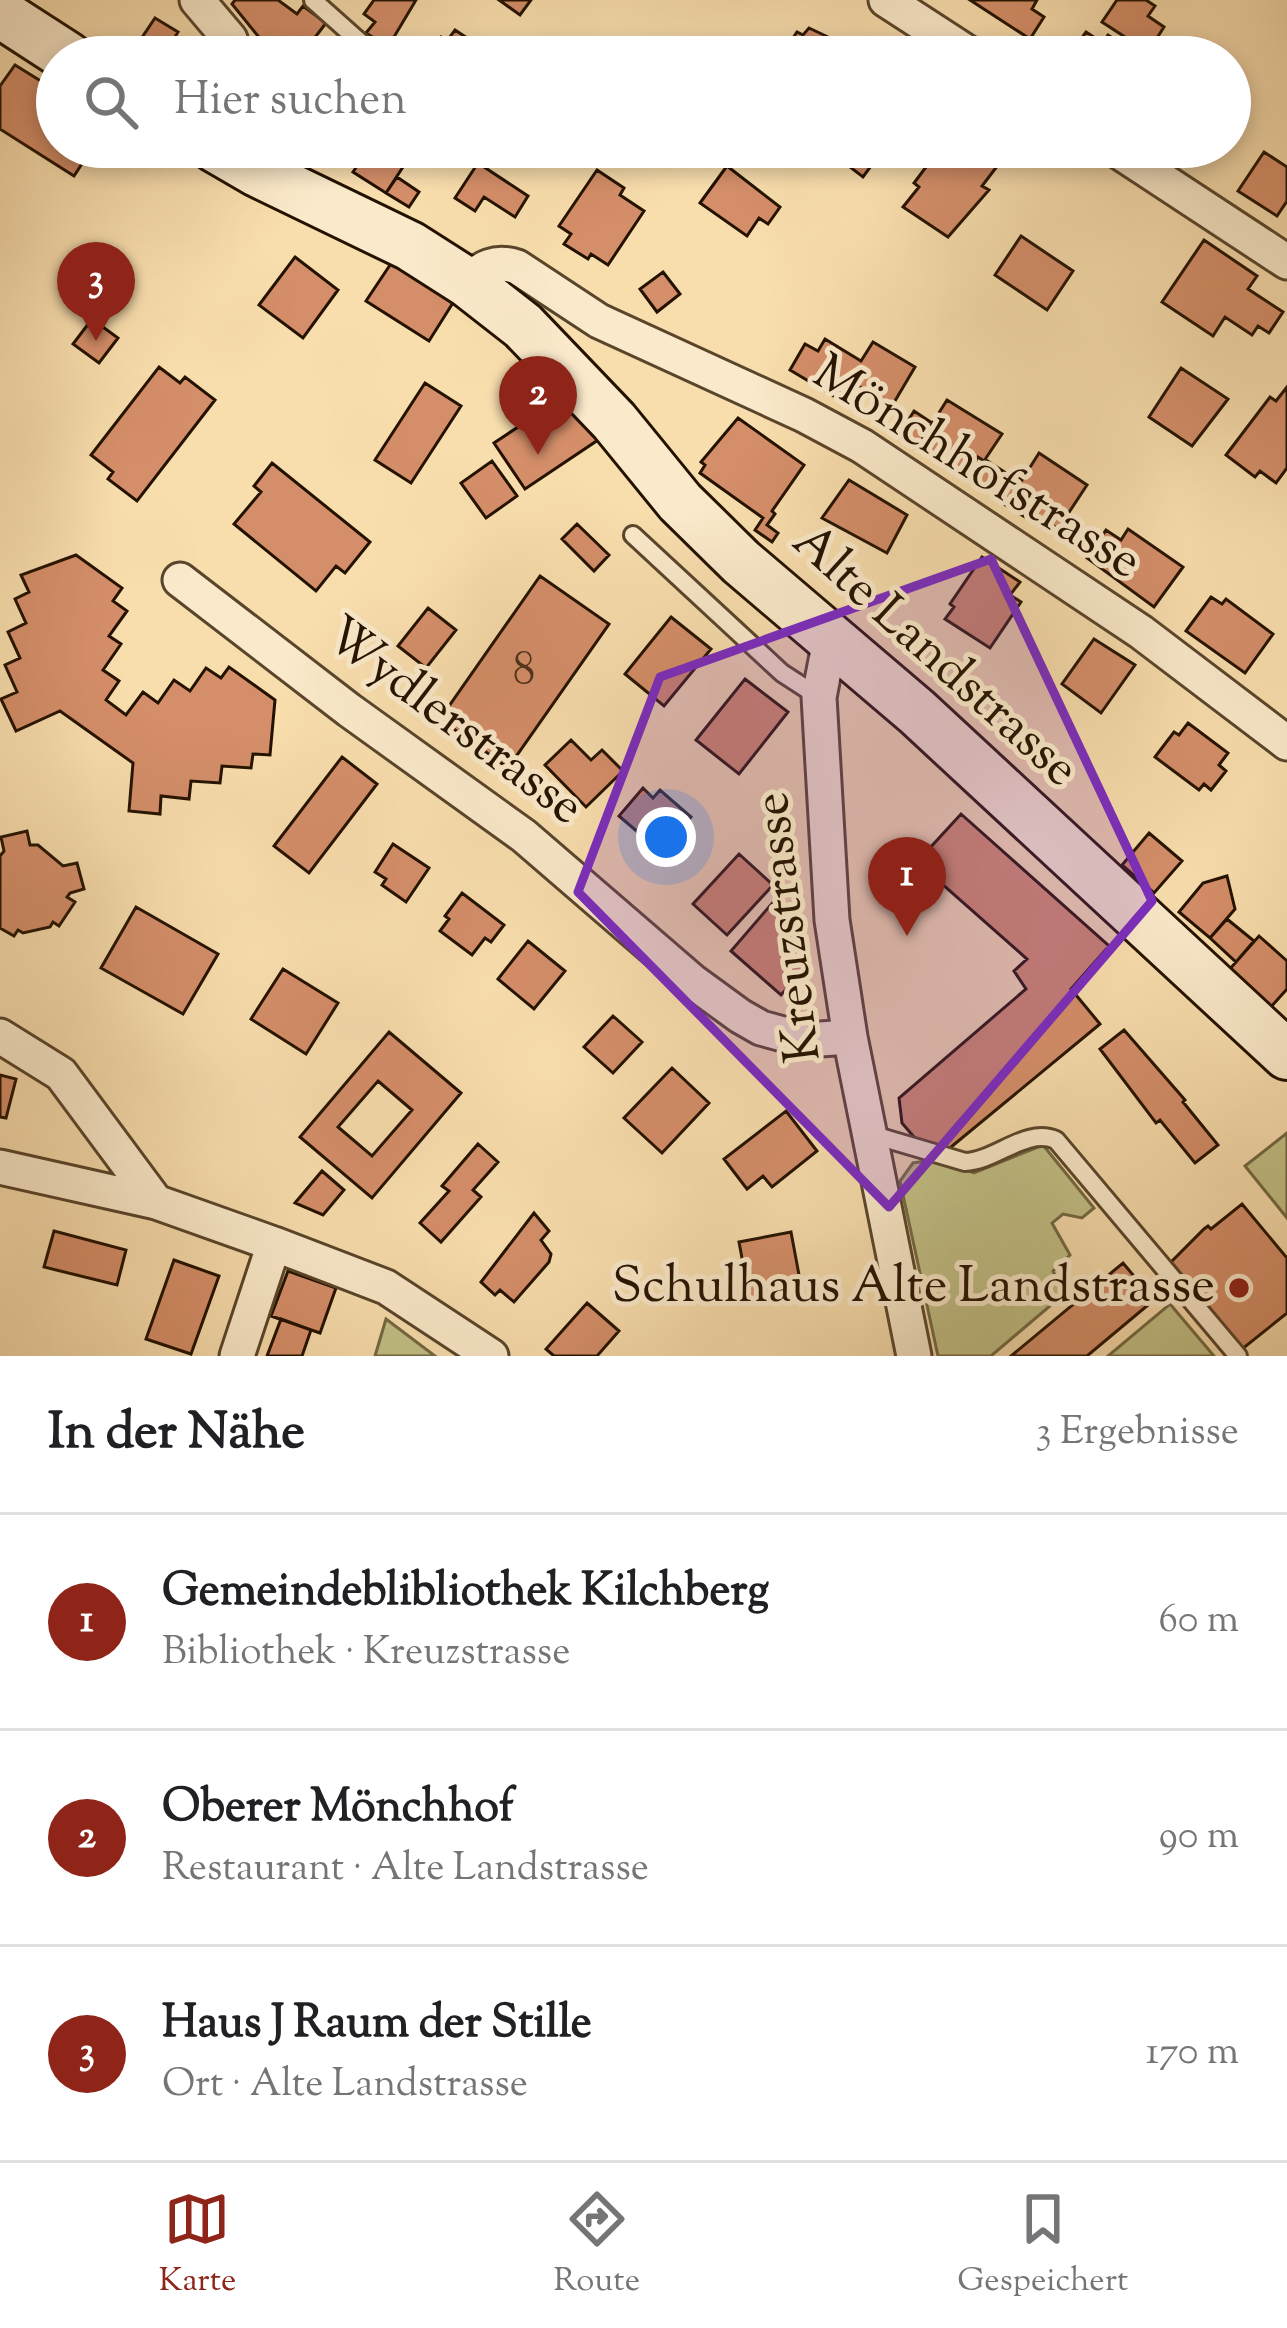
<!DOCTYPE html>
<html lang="de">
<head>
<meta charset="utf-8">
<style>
  body { margin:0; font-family:"Sorts Mill Goudy",serif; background:#f6f6f6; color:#202124 }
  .you { position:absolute; left:666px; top:837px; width:42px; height:42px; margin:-30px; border:9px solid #fff; border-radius:50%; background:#1a73e8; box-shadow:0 0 0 18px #1a73e833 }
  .badge { display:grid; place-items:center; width:78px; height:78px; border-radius:50%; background:#8f2418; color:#fff; font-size:39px; font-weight:700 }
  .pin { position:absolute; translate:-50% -99px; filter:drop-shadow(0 3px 6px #0008) }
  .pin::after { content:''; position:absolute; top:63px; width:42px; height:36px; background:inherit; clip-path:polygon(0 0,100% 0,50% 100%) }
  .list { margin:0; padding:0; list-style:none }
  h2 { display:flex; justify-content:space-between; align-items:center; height:156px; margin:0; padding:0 48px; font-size:51px }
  h2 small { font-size:39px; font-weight:400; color:#757577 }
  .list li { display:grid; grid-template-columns:78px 1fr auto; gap:36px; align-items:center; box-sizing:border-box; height:216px; padding:0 48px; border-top:3px solid #e0e0e0 }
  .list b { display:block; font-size:45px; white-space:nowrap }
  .list p { margin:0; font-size:39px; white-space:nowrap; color:#757577 }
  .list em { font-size:39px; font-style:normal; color:#757577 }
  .icon { flex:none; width:66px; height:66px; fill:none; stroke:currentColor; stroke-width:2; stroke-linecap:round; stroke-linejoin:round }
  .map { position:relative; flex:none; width:1287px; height:1356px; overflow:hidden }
  .search { position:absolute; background:#fff; box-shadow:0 6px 18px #0003; left:36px; right:36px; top:36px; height:132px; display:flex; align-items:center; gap:30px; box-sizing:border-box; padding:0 42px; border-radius:66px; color:#757577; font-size:45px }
  .sheet { height:804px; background:#fff }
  nav { display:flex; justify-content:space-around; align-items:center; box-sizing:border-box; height:168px; border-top:3px solid #e0e0e0; background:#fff; font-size:33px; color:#757577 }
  nav a { display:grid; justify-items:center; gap:6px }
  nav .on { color:#8f2418 }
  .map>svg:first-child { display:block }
  .green { fill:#c2c086; stroke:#736943; stroke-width:3 }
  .building { fill:#d48e69; stroke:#241200; stroke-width:3; fill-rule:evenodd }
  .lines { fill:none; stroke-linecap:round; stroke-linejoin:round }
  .lane-casing { stroke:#59452b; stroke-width:22 }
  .street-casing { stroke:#59452b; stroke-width:39 }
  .secondary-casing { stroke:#241200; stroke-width:54 }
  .lane { stroke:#fae9ca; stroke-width:16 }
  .street { stroke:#fae9ca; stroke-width:33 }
  .secondary { stroke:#fae9ca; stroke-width:48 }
  .marked { fill:#7b2cbf; fill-opacity:0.2; stroke:#7b2cbf; stroke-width:9; stroke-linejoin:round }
  .poi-dot { fill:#8f2418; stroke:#fae9ca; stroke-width:4.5 }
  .labels { text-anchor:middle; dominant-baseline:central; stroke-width:10; stroke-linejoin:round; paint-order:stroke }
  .number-label { font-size:45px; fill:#50311a }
  .street-label { font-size:51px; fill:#241200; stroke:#fae9ca }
  .poi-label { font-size:51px; fill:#241200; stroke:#fae9ca; text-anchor:end }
</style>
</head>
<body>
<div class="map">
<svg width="1287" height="1356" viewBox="0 0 1287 1356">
  <rect width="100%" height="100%" fill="#f8ddad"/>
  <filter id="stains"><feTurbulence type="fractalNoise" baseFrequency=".00167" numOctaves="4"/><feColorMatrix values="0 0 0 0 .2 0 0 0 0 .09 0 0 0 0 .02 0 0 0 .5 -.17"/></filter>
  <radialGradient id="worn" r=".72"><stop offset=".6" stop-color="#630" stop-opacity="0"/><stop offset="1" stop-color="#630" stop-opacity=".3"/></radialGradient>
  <path class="green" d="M 1287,1133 L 1287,1218 L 1245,1166 Z
    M 1043,1145 L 1094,1208 L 1082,1218 L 1063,1214 L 1052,1223 L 1070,1255 L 1053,1271 L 1064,1294 L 991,1356 L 938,1356 L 900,1181 L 913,1163 L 938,1159 L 974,1173 Z
    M 1170,1304 L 1214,1356 L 1108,1356 Z
    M 386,1319 L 435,1356 L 375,1356 Z"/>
  <path class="building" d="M 235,0 L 278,0 L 297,14 L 303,6 L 326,23 L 300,57 L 275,57 L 232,4 Z
    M 374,0 L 416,0 L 388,47 L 366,33 L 375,22 L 364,14 Z
    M 499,0 L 531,0 L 520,15 Z
    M 970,0 L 1037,0 L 1032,9 L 1044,17 L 1030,39 Z
    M 1117,0 L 1146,0 L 1155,6 L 1148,16 L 1164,27 L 1148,52 L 1102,22 Z
    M 155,18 L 178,32 L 175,37 L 206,57 L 137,57 L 131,54 Z
    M 809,28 L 845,45 L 837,57 L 789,57 L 791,54 L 785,50 L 797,32 L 803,35 Z
    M 455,30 L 496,57 L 427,57 L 441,37 L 447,41 Z
    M 1086,32 L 1103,43 L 1108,35 L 1122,44 L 1117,52 L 1124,57 L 1068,57 Z
    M 15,65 L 57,91 L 57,147 L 93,147 L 74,176 L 0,129 L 0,86 Z
    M 370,147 L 416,147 L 386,193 L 353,172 Z
    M 529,147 L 562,147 L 551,163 Z
    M 824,147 L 885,147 L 863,177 Z
    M 941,147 L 971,147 L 998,165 L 982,186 L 989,190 L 948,237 L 903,207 L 919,187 L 914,183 Z
    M 1264,152 L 1287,167 L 1287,201 L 1277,216 L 1238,191 Z
    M 478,163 L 528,196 L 515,217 L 484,197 L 475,211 L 455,198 Z
    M 727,166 L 780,207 L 768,224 L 759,218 L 747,236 L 700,203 Z
    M 597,170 L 624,188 L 620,195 L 644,211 L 608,265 L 591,254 L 588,259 L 564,244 L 571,234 L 559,226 Z
    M 397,177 L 419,192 L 409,207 L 386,193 Z
    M 1021,236 L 1073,271 L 1047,310 L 995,275 Z
    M 1204,240 L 1257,276 L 1248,289 L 1283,312 L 1269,333 L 1258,326 L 1252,335 L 1225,317 L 1213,336 L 1162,302 Z
    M 295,257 L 338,290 L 303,338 L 259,305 Z
    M 394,259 L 456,298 L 429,341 L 366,301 Z
    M 663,272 L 680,294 L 657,312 L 640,289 Z
    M 92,319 L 118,338 L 99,363 L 73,344 Z
    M 825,339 L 861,361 L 873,342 L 915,367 L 892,406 L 853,383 L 842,401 L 790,370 L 805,344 L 818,351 Z
    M 159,367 L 180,383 L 185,377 L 215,400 L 137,501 L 108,479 L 113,472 L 91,455 Z
    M 1181,368 L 1228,399 L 1192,446 L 1149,417 Z
    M 425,383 L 461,406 L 411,483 L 375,460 Z
    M 1287,387 L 1287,468 L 1276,483 L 1260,471 L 1255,477 L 1226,455 L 1270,397 L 1276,401 Z
    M 566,395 L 598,440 L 525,489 L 494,443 Z
    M 947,400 L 1002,434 L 984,461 L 978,457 L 966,476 L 918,446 Z
    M 914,411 L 932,423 L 918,450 L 898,437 Z
    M 738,418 L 804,465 L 772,511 L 775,514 L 767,525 L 778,533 L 772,542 L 755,530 L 763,518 L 700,473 L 705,465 L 701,462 Z
    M 1039,453 L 1087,485 L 1058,529 L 1042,519 L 1038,525 L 994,498 L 1010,473 L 1022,480 Z
    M 986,460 L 1009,475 L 996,494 L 974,480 Z
    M 492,461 L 517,496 L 486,518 L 461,483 Z
    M 272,463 L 370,542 L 345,573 L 336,566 L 316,591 L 234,524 L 261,492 L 254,486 Z
    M 849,480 L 907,515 L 887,553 L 822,518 Z
    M 577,524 L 609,555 L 594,571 L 562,539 Z
    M 1128,529 L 1183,567 L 1154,607 L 1087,558 L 1106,530 L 1121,540 Z
    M 76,555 L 122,588 L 113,601 L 127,611 L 109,636 L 121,644 L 103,670 L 119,681 L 106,700 L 126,715 L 143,692 L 158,703 L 174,680 L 190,691 L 206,668 L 221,678 L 229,667 L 275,700 L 270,755 L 253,754 L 251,768 L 222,766 L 220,783 L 191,781 L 189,799 L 161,796 L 160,814 L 129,811 L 133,763 L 60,711 L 16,731 L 1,699 L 17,692 L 5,665 L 20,658 L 8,632 L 26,623 L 15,599 L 29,592 L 21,575 Z
    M 982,557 L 1020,582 L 1010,595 L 1021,602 L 990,648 L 945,619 L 954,607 L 950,604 Z
    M 540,576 L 609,624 L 508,768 L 440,719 Z
    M 1211,597 L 1222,604 L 1226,599 L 1273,634 L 1245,673 L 1186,631 Z
    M 428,608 L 456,630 L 426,668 L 398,646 Z
    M 671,617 L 711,649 L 664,706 L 625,674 Z
    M 1094,639 L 1135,665 L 1101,713 L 1062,684 Z
    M 745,679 L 788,712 L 739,774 L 696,740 Z
    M 1188,723 L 1228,753 L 1219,765 L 1226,771 L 1211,790 L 1204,784 L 1199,790 L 1155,757 L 1174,732 L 1179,735 Z
    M 571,740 L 591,760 L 602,750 L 623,771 L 586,807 L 545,765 Z
    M 342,757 L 377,784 L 309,873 L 274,846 Z
    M 643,788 L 653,798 L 660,790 L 691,817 L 661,852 L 619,816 Z
    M 961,814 L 1109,946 L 1071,989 L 1100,1024 L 945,1152 L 920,1144 L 902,1123 L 899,1098 L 1026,989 L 1014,971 L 1027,959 L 917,862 Z
    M 27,831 L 30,845 L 38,845 L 63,866 L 77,863 L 84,889 L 70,893 L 67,897 L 75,902 L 59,926 L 53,922 L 50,927 L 23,933 L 18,930 L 14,936 L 0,928 L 0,856 L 4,851 L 1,837 Z
    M 1149,833 L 1182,861 L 1154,893 L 1122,865 Z
    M 393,844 L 429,868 L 406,902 L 382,885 L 386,879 L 375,872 Z
    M 739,854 L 773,885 L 727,935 L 693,904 Z
    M 1227,876 L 1235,909 L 1210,938 L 1179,912 L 1203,883 Z
    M 462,893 L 504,925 L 491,942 L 485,938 L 472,955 L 440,931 L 449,919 L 445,916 Z
    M 775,900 L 805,926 L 785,950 L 805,968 L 781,995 L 731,951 Z
    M 136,907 L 218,954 L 183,1014 L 101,968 Z
    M 1227,919 L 1254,941 L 1236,962 L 1210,938 Z
    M 1259,936 L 1287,961 L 1287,989 L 1270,1008 L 1228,971 Z
    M 528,941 L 565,971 L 534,1009 L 498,979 Z
    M 283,969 L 338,1003 L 306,1054 L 251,1019 Z
    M 613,1016 L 642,1042 L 613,1073 L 584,1047 Z
    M 1124,1030 L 1185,1100 L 1183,1102 L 1218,1145 L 1195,1163 L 1160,1120 L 1156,1123 L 1100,1049 Z
    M 389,1032 L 461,1093 L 372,1198 L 300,1137 ZM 378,1081 L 412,1110 L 372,1156 L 338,1127 Z
    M 672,1068 L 709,1103 L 662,1153 L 624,1118 Z
    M 0,1075 L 16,1079 L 6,1118 L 0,1117 Z
    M 786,1111 L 817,1151 L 772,1187 L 763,1176 L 747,1189 L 724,1159 Z
    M 478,1144 L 498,1162 L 473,1190 L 481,1197 L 441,1242 L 420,1223 L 449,1191 L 442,1186 Z
    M 322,1171 L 344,1190 L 323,1215 L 295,1203 Z
    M 1242,1204 L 1287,1258 L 1287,1313 L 1241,1350 L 1171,1262 L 1204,1229 L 1208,1226 L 1211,1229 Z
    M 534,1213 L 549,1231 L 541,1240 L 551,1254 L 549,1262 L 514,1302 L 500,1290 L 495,1295 L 481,1282 Z
    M 54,1231 L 126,1250 L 117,1285 L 44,1267 Z
    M 791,1232 L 802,1291 L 750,1301 L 739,1242 Z
    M 174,1260 L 219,1276 L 191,1354 L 146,1339 Z
    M 1123,1263 L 1154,1300 L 1087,1356 L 1011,1356 Z
    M 288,1271 L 336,1288 L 320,1333 L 271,1316 Z
    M 587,1303 L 619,1331 L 597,1356 L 554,1356 L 546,1349 Z
    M 281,1319 L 311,1330 L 302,1356 L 267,1356 Z"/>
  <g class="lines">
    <defs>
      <path id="lane" d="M 313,0 L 377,57
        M 633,535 L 782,673 L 819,697
        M 870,1134 L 965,1162 C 996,1161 1026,1127 1056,1140 L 1238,1356"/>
      <path id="street" d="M 197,0 L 230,39 L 235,57
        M 886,0 L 974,57
        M 1112,147 L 1287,262
        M 468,283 C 480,267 497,260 517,267 L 599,321 L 804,415 L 862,446 L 1141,632 L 1287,743
        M 180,580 L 349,710 L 524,836 L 692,981 L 740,1016 L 761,1028 L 805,1040 L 850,1037
        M 830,640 L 819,697 L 832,920 L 850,1037 L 914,1356
        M 0,1036 L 61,1074 L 156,1202
        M 0,1167 L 156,1202 L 274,1244 L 386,1287 L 491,1356
        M 237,1356 L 274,1244"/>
      <path id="secondary" d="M 0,13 L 68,57
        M 214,147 L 257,172 L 410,246 L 468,283 L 523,326 L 614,421 L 680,502 L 741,562 L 917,712 L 1287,1055"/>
    </defs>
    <use href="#lane" class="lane-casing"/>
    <use href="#street" class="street-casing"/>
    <use href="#secondary" class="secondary-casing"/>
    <use href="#lane" class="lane"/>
    <use href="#street" class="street"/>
    <use href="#secondary" class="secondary"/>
  </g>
  <path class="marked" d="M 991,559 L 1152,901 L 889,1207 L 578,892 L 660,677 Z"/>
  <circle class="poi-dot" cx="1239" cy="1288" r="12"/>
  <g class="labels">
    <g class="number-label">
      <text x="524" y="672">8</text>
    </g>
    <g class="street-label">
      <text transform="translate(976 469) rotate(32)">Mönchhofstrasse</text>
      <text transform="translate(934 657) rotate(42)">Alte Landstrasse</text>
      <text transform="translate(453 723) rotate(37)">Wydlerstrasse</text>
      <text transform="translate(790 927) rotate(-97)">Kreuzstrasse</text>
    </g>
    <g class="poi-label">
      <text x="1215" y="1288">Schulhaus Alte Landstrasse</text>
    </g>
  </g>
  <rect width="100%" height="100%" filter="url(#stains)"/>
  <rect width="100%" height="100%" fill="url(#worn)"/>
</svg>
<div class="you"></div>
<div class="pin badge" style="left:907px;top:936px">1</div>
<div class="pin badge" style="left:538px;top:455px">2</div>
<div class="pin badge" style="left:96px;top:341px">3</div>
<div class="search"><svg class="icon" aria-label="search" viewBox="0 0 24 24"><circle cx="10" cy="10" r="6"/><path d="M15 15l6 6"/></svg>Hier suchen</div>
</div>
<section class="sheet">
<h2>In der Nähe<small>3 Ergebnisse</small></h2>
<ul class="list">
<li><span class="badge">1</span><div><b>Gemeindeblibliothek Kilchberg</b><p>Bibliothek · Kreuzstrasse</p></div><em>60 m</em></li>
<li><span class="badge">2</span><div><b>Oberer Mönchhof</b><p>Restaurant · Alte Landstrasse</p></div><em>90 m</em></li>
<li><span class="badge">3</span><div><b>Haus J Raum der Stille</b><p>Ort · Alte Landstrasse</p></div><em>170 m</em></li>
</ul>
</section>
<nav>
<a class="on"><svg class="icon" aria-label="map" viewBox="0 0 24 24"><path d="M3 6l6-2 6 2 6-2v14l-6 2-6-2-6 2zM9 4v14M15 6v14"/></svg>Karte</a>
<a><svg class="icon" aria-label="directions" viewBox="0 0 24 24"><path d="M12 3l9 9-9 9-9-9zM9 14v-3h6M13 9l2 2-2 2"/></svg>Route</a>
<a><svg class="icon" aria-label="saved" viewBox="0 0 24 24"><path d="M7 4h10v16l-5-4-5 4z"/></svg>Gespeichert</a>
</nav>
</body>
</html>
